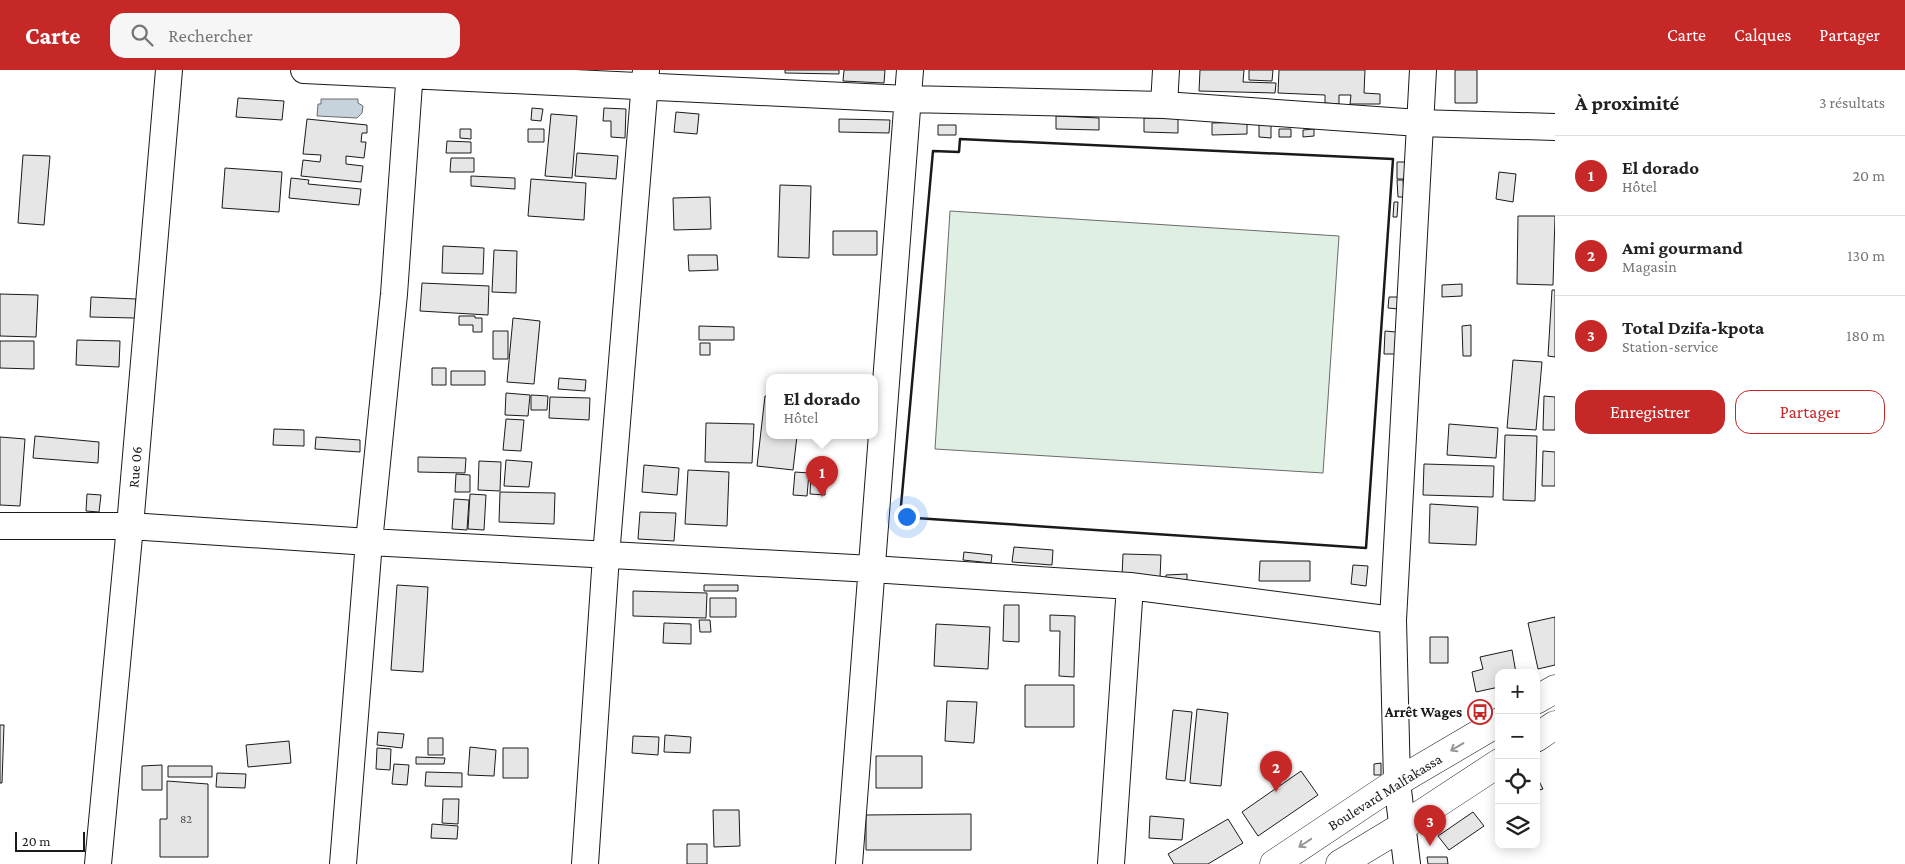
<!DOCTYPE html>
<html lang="fr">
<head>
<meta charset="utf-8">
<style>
  body { margin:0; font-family:"Crimson Pro",serif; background:#f6f6f6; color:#222 }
  .controls { position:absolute; right:15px; bottom:15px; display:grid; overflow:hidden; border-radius:10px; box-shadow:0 2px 12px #0003 }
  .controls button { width:45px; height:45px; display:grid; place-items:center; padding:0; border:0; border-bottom:1px solid #e0e0e0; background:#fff; color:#222; font:25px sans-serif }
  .scale { position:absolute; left:15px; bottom:12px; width:70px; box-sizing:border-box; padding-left:5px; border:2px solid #1a1a1a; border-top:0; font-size:14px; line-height:18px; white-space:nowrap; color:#1a1a1a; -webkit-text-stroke:4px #fff; paint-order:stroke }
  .you { position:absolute; left:906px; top:446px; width:18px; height:18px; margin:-12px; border:4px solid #fff; border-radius:50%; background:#1a73e8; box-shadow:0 0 0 8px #1a73e833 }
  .badge { display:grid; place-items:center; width:32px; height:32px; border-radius:50%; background:#c62828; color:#fff; font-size:16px; font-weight:700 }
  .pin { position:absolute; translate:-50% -41px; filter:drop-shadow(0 1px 2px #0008) }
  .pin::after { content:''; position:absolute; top:26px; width:18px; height:15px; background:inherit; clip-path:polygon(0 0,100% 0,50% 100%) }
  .popup { position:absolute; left:766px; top:304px; width:112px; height:65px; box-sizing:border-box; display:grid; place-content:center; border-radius:10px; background:#fff; filter:drop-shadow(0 1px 4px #0005); font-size:16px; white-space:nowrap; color:#767676 }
  .popup b { font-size:19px; color:#222 }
  .popup::after { content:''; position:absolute; left:50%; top:100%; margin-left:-10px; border:10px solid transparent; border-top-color:#fff }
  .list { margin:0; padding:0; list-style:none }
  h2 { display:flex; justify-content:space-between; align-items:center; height:65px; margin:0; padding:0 20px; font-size:21px }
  h2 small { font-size:16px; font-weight:400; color:#767676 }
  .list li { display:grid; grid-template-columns:32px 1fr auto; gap:15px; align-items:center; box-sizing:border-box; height:80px; padding:0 20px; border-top:1px solid #e0e0e0 }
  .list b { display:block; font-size:19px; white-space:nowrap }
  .list p { margin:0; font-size:16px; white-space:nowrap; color:#767676 }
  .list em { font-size:16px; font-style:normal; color:#767676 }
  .actions { display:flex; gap:10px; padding:15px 20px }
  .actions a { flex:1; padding:11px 0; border:1px solid #c62828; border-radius:15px; text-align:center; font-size:18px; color:#c62828 }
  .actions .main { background:#c62828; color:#fff }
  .icon { flex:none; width:28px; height:28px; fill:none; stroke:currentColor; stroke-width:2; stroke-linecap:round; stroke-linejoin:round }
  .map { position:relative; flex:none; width:1555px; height:794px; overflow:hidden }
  header { display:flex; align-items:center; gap:30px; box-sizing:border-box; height:70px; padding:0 25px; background:#c62828; color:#fff }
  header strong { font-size:24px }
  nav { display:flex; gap:28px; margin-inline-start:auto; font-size:18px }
  .search { width:350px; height:45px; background:#f6f6f6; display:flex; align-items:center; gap:12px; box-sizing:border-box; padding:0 18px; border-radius:15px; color:#767676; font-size:19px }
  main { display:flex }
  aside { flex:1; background:#fff }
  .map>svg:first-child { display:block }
  .green { fill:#e0efe3; stroke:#6a6a6a }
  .water { fill:#c6d2dc; stroke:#6a6a6a }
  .building { fill:#e6e6e6; stroke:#1a1a1a }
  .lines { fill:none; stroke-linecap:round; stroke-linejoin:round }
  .minor-casing { stroke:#1a1a1a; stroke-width:28 }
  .major-casing { stroke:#1a1a1a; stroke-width:29 }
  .minor { stroke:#fff; stroke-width:26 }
  .major { stroke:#fff; stroke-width:28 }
  .wall { stroke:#1a1a1a; stroke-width:2.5 }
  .oneway { stroke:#989898 }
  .labels { text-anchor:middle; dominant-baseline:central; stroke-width:4; stroke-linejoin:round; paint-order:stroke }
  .number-label { font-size:12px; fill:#4d4d4d }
  .street-label { font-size:15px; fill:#1a1a1a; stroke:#fff }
  .poi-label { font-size:15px; font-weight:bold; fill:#1a1a1a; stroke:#fff; text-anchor:end }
</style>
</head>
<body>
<header>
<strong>Carte</strong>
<div class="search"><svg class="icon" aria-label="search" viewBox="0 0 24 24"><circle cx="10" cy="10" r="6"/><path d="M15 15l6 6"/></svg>Rechercher</div>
<nav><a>Carte</a><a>Calques</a><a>Partager</a></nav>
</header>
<main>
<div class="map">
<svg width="1555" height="794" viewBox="0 0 1555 794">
  <rect width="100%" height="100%" fill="#fff"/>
  <path class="green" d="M 950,141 L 1339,166 L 1323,403 L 935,379 Z"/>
  <path class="water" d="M 321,29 L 358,29 L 358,33 L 363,36 L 362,43 L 357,48 L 317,46 L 318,34 L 321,34 Z"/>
  <path class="building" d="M 785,0 L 839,0 L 839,4 L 785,3 Z
    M 844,0 L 885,0 L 884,13 L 843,11 Z
    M 1200,0 L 1244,0 L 1243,12 L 1276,13 L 1275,23 L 1199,21 Z
    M 1249,0 L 1273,0 L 1272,11 L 1249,10 Z
    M 1279,0 L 1365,0 L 1364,23 L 1380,24 L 1380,34 L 1350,34 L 1351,25 L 1339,25 L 1339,34 L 1325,33 L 1325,25 L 1278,23 Z
    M 1455,0 L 1477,0 L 1477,33 L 1455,33 Z
    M 238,28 L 284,31 L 282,50 L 236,47 Z
    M 532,38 L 543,39 L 541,51 L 531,50 Z
    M 604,38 L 626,39 L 625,68 L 611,67 L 611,51 L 603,51 Z
    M 676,42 L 699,44 L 697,64 L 674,62 Z
    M 551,44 L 577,46 L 572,108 L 545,106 Z
    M 1056,46 L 1099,48 L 1099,60 L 1056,59 Z
    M 1144,48 L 1178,48 L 1178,63 L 1144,62 Z
    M 307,49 L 367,55 L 367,63 L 362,63 L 361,72 L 366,72 L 364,88 L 346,86 L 346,94 L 363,96 L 361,112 L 301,106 L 303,90 L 320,92 L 321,85 L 303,84 Z
    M 839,49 L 890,50 L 889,63 L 839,62 Z
    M 1247,52 L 1247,64 L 1212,65 L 1212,53 Z
    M 1259,53 L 1271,53 L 1271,68 L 1259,67 Z
    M 938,55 L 956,55 L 956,65 L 938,65 Z
    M 460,59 L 471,59 L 471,69 L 460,68 Z
    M 528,59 L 544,59 L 544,72 L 528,72 Z
    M 1279,59 L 1291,59 L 1291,67 L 1279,67 Z
    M 1314,59 L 1314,66 L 1303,67 L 1303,60 Z
    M 447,71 L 471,72 L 471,83 L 446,83 Z
    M 577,83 L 618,86 L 616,109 L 575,106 Z
    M 23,85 L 50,86 L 44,155 L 18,153 Z
    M 451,88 L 474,88 L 474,102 L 450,102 Z
    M 1397,92 L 1406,92 L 1406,109 L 1397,109 Z
    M 225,98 L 282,102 L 279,142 L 222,138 Z
    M 1499,102 L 1516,104 L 1513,132 L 1496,129 Z
    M 471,106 L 515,108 L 515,119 L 471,116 Z
    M 291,108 L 309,110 L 308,114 L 361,119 L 359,135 L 289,128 Z
    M 531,109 L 586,113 L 584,150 L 528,146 Z
    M 1397,110 L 1403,110 L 1404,127 L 1398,127 Z
    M 780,115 L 811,116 L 809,188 L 778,187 Z
    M 710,127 L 711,159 L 674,160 L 673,128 Z
    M 1394,132 L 1398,132 L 1397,147 L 1393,147 Z
    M 1518,146 L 1555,146 L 1553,215 L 1517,214 Z
    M 833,161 L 877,161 L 877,185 L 833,185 Z
    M 443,176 L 484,178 L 483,204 L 442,203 Z
    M 494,180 L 517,181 L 516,223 L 492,222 Z
    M 688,185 L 717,185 L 718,200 L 689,201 Z
    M 422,213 L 489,216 L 488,245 L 420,241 Z
    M 1462,214 L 1462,226 L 1442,227 L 1442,215 Z
    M 1552,220 L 1555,220 L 1555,287 L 1548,286 Z
    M 0,224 L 38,225 L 36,267 L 0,266 Z
    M 91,227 L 136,229 L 135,248 L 90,247 Z
    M 1389,227 L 1399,227 L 1398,239 L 1388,238 Z
    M 459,246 L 475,246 L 475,248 L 482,248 L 482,262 L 473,262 L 473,255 L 459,255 Z
    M 513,248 L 540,251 L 534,314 L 507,312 Z
    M 1471,255 L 1471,286 L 1463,286 L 1462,256 Z
    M 699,256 L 734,257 L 734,270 L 699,270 Z
    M 493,261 L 508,261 L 508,289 L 493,289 Z
    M 1385,261 L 1396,262 L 1395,284 L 1384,284 Z
    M 77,270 L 120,271 L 119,297 L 76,295 Z
    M 0,271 L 34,271 L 34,299 L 0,298 Z
    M 700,273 L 710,273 L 710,285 L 700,285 Z
    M 1513,290 L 1542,292 L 1536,360 L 1507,358 Z
    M 432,298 L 446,298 L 446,315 L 432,315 Z
    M 451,301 L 485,301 L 485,315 L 451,315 Z
    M 559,308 L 586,310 L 585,321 L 558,319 Z
    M 506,323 L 530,325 L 528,346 L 505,345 Z
    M 531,325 L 548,326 L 547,340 L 531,340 Z
    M 765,326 L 770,327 L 770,366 L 797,366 L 793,400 L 757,396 Z
    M 1544,326 L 1555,327 L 1555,360 L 1543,360 Z
    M 550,327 L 590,328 L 589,350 L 549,348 Z
    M 506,349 L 524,350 L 521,381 L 503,380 Z
    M 706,353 L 754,354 L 752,393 L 705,392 Z
    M 1449,354 L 1498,358 L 1496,388 L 1447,385 Z
    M 274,359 L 304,360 L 304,376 L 273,375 Z
    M 1505,365 L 1537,366 L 1535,431 L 1503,430 Z
    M 35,366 L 99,372 L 98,393 L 33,388 Z
    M 0,367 L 25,369 L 20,436 L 0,435 Z
    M 316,367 L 360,370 L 360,382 L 315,379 Z
    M 1543,381 L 1555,382 L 1555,416 L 1542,416 Z
    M 418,387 L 466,388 L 465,403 L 418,402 Z
    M 506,390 L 532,392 L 529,417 L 504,416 Z
    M 479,391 L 501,392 L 500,421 L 478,420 Z
    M 1424,394 L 1494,396 L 1493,427 L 1423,425 Z
    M 644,395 L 679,398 L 677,425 L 642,422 Z
    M 688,400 L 729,402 L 727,456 L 685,454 Z
    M 795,402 L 809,403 L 807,426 L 793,425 Z
    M 811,402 L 826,403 L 825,425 L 810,424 Z
    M 456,404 L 470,405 L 470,422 L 455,422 Z
    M 500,422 L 555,423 L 554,454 L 499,452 Z
    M 87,424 L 101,425 L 99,442 L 86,441 Z
    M 470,424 L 486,425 L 484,460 L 468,459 Z
    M 454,429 L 469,430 L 467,460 L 452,459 Z
    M 1430,434 L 1478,437 L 1476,475 L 1429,473 Z
    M 640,442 L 676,443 L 674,471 L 638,469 Z
    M 1014,477 L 1053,480 L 1052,495 L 1012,492 Z
    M 964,482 L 992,485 L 991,493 L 963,490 Z
    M 1123,484 L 1161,485 L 1160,508 L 1122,507 Z
    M 1260,491 L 1310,491 L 1310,511 L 1259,511 Z
    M 1353,495 L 1368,496 L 1366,516 L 1351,514 Z
    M 1187,504 L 1187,512 L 1166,513 L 1166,505 Z
    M 397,515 L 428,517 L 423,602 L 391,600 Z
    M 704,515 L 738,515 L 738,521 L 704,521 Z
    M 633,521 L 707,523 L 706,548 L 633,546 Z
    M 710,528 L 736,528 L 736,547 L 710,547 Z
    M 1004,535 L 1019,535 L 1019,572 L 1003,571 Z
    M 1050,545 L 1075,546 L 1074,607 L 1059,606 L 1060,561 L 1050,561 Z
    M 1555,547 L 1555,595 L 1538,599 L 1528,553 Z
    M 699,550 L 710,550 L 711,562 L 700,562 Z
    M 664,553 L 691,554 L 691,574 L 663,573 Z
    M 936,554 L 990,557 L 988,599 L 934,596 Z
    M 1430,567 L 1448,567 L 1448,593 L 1430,593 Z
    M 1512,580 L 1516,603 L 1499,603 L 1499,617 L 1476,622 L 1472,602 L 1483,599 L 1480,587 Z
    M 1025,615 L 1074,615 L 1074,657 L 1025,657 Z
    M 947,631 L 977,632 L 974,673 L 945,671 Z
    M 1197,639 L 1228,643 L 1221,716 L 1190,713 Z
    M 1173,640 L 1192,642 L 1185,711 L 1166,709 Z
    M 0,655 L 4,655 L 2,713 L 0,713 Z
    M 378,662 L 404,664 L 402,678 L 377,675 Z
    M 665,665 L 691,667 L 690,683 L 664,682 Z
    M 633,666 L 659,667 L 658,685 L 632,683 Z
    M 428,668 L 443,668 L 443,685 L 428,685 Z
    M 289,671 L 291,693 L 248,697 L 246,675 Z
    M 470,677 L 496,680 L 494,706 L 468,705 Z
    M 377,678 L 391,679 L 390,700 L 376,699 Z
    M 503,678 L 528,678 L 528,708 L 503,708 Z
    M 876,686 L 922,686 L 922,718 L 876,718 Z
    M 416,687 L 445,688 L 444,694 L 416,694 Z
    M 1381,693 L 1381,705 L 1374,705 L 1374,694 Z
    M 394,694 L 409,695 L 407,715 L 392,714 Z
    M 162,695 L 162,720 L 142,720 L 142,696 Z
    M 168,696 L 212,696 L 212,707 L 168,707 Z
    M 1301,701 L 1318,725 L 1258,766 L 1242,742 Z
    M 426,702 L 462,703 L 462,717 L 425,716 Z
    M 217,703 L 246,704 L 245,718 L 216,717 Z
    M 1536,705 L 1543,719 L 1536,721 Z
    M 167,711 L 208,714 L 208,787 L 160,787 L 160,749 L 167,749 Z
    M 443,729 L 459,729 L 458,754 L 442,753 Z
    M 713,740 L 739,740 L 740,776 L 714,777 Z
    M 1473,742 L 1484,756 L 1449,780 L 1438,766 Z
    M 971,744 L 971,780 L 866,780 L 866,745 Z
    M 1150,746 L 1184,749 L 1182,770 L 1149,768 Z
    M 1228,749 L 1243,773 L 1208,794 L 1174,794 L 1168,784 Z
    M 432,754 L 458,756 L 457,769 L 431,768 Z
    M 687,774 L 707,774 L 707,794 L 687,794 Z
    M 1427,787 L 1447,787 L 1448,794 L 1428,794 Z"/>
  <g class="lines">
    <defs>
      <path id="minor" d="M 304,0 L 907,29 L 1164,35 L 1419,53 L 1555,57
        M 1164,35 L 1166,0
        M 0,456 L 130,456 L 369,472 L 872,499 L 1130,516 L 1393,550
        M 98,794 L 130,456 L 169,0
        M 343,794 L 369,472 L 394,224 L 410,0
        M 585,794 L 606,486 L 646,0
        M 849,794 L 910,0
        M 1111,794 L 1130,516
        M 1407,794 L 1397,712 L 1393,550 L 1423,0"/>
      <path id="major" d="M 1536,630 L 1555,619
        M 1536,668 L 1555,655
        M 1274,794 L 1397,712 L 1499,652
        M 1340,794 L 1403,756 L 1499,693"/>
    </defs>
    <use href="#minor" class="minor-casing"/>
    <use href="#major" class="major-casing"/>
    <use href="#minor" class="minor"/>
    <use href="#major" class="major"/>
    <path class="wall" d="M 960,69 L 1393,89 L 1366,478 L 900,447 L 933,81 L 959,82 Z"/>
  </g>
  <defs><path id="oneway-shaft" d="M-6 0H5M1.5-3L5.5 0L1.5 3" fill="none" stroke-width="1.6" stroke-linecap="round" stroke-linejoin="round" transform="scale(1.25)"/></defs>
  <g class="oneway">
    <use href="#oneway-shaft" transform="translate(1457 677) rotate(149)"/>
    <use href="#oneway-shaft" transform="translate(1305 773) rotate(146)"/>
  </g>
  <defs>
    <symbol id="bus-ring" viewBox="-11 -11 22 22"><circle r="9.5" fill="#fff" stroke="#c62828" stroke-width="1.5"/><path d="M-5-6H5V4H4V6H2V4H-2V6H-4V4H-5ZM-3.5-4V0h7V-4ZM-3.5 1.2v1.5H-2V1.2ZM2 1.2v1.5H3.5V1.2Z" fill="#c62828"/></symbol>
  </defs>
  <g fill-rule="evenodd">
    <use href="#bus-ring" x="1466" y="628" width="28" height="28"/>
  </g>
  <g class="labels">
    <g class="number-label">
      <text x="186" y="749">82</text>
    </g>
    <g class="street-label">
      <text transform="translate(135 397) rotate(-85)">Rue 06</text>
      <text transform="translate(1385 722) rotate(-32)">Boulevard Malfakassa</text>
    </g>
    <g class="poi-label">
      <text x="1462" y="642">Arrêt Wages</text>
    </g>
  </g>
</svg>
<div class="controls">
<button>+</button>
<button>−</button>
<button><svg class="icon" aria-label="locate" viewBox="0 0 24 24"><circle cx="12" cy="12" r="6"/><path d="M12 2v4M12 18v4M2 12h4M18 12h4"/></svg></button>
<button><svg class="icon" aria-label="layers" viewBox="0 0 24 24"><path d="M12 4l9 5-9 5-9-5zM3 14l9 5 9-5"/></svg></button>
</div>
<div class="scale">20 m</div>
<div class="you"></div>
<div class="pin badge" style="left:822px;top:427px">1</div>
<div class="popup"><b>El dorado</b>Hôtel</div>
<div class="pin badge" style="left:1276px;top:722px">2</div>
<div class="pin badge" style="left:1430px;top:776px">3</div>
</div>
<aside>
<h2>À proximité<small>3 résultats</small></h2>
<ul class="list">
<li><span class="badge">1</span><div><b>El dorado</b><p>Hôtel</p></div><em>20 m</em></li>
<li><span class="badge">2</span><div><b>Ami gourmand</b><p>Magasin</p></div><em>130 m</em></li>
<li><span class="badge">3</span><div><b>Total Dzifa-kpota</b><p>Station-service</p></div><em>180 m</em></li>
</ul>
<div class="actions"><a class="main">Enregistrer</a><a>Partager</a></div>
</aside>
</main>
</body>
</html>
